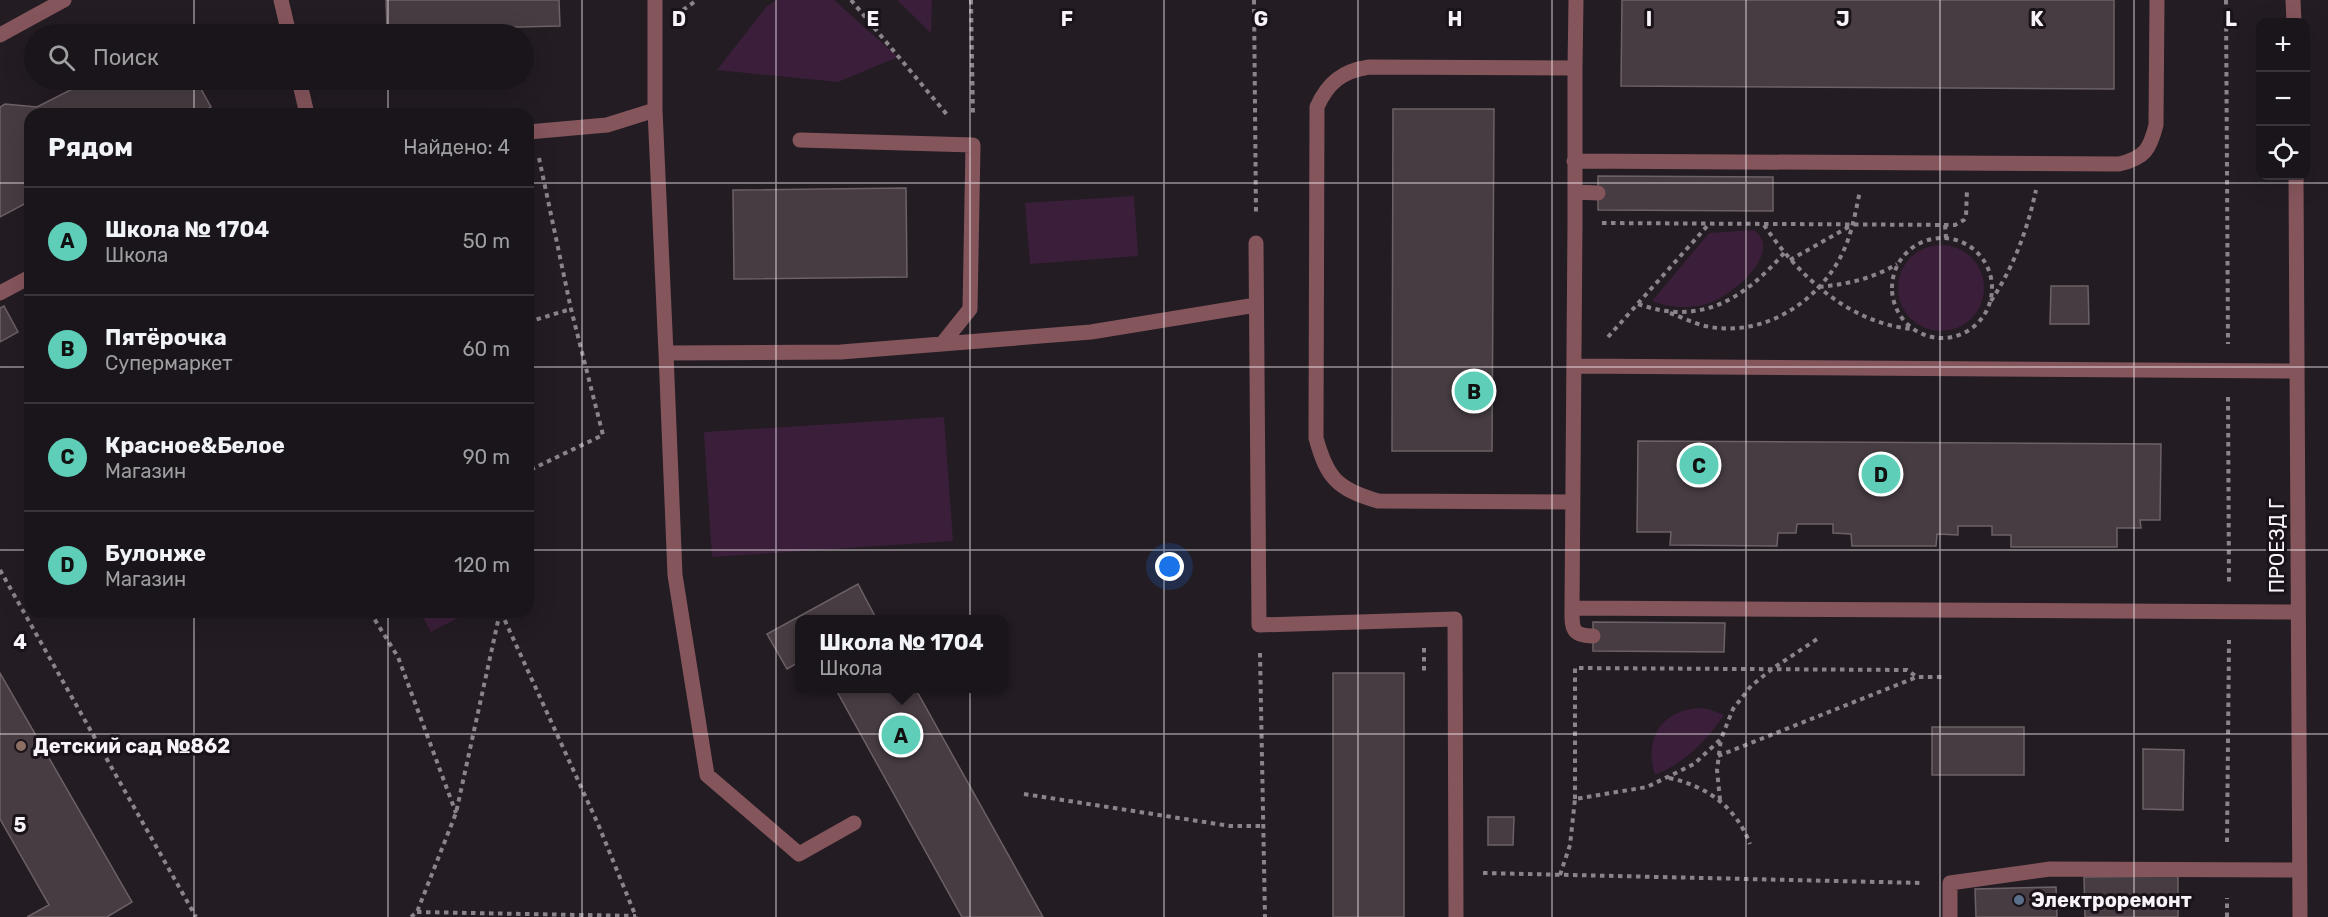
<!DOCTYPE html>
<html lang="ru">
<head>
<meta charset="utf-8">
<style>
  body { margin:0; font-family:Rubik,sans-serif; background:#272227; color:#f1f3f6 }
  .controls { position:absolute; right:18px; top:18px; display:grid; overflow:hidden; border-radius:12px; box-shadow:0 6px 24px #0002 }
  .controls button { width:54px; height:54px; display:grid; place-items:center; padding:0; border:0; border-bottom:2px solid #383439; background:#1a151a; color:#f1f3f6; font:30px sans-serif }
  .you { position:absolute; left:1170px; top:567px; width:21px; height:21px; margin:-15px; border:4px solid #fff; border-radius:50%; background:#1a73e8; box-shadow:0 0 0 9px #1a73e833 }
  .badge { display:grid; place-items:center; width:39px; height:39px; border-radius:50%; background:#5eceb8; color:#111; font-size:20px; font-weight:700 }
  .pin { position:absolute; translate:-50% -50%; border:3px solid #fff; box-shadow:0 2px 6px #0006 }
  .popup { position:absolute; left:795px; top:615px; width:213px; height:78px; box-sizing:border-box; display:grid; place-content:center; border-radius:12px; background:#1a151a; filter:drop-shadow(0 2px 4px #0005); font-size:20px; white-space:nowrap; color:#9f9fa2 }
  .popup b { font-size:22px; color:#f1f3f6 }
  .popup::after { content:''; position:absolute; left:50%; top:100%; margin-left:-12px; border:12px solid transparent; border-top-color:#1a151a }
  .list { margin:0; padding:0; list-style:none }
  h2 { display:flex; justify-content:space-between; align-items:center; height:78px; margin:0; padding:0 24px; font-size:26px }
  h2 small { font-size:20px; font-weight:400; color:#9f9fa2 }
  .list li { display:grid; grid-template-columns:39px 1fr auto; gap:18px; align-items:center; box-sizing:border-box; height:108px; padding:0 24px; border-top:2px solid #383439 }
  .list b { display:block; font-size:22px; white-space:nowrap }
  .list p { margin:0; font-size:20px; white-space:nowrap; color:#9f9fa2 }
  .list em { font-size:20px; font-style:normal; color:#9f9fa2 }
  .icon { flex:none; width:33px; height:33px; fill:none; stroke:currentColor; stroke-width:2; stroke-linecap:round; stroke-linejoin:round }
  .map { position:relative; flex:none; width:2328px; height:917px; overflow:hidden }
  .search { position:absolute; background:#1a151a; box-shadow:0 6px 24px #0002; left:24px; top:24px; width:510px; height:66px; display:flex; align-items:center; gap:15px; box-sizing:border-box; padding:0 21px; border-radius:33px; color:#9f9fa2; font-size:22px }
  .panel { position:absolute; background:#1a151a; box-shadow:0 6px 24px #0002; left:24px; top:108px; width:510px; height:510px; border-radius:18px }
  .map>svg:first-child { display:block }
  .green { fill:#3b1f3a }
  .building { fill:#463c41; stroke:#6c6166; stroke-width:1.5 }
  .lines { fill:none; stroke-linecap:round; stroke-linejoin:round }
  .path { stroke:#8b858b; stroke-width:4; stroke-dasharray:4.5 4.5; stroke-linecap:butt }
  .minor { stroke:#85555c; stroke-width:15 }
  .grid { fill:none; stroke:#f8f3f8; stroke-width:1.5; stroke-opacity:0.55 }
  .education-dot { fill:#8d6e63; stroke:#1a131a; stroke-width:2 }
  .service-dot { fill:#5c6f8a; stroke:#1a131a; stroke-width:2 }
  .labels { text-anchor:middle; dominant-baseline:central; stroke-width:6; stroke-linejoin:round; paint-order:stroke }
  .street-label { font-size:20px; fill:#f8f3f8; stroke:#1a131a }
  .poi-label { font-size:20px; font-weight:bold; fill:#f8f3f8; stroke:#1a131a; text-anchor:start }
  .grid-label { font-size:20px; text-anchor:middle; font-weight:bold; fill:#f8f3f8; stroke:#1a131a; stroke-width:6; stroke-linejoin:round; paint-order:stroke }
</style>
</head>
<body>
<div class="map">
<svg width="2328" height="917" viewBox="0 0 2328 917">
  <rect width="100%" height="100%" fill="#231c23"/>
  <path class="green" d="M 777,0 L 834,0 L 898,57 L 838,82 L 717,70 L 767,6 Z
    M 897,0 L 932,0 L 931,33 Z
    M 1134,196 L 1138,256 L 1030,264 L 1025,203 Z
    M 1754,230 C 1785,253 1730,297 1707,304 C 1688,309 1670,308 1652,301 L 1709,233 Z
    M1898 288a43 43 0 1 1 86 0a43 43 0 1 1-86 0Z
    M 944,417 L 953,541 L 712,557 L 704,432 Z
    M 420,612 L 469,612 L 431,632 Z
    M 1698,708 L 1708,709 L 1724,715 C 1705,743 1685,762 1655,775 C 1644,740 1660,711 1698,708 Z"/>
  <path class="building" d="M 386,0 L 559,0 L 560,26 L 387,30 Z
    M 1622,0 L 2114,0 L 2114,89 L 1621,86 Z
    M 90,80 L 196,80 L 211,107 L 198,114 L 30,114 L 30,201 L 0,217 L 0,107 L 5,104 L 37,107 Z
    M 1393,109 L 1494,109 L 1492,451 L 1392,451 Z
    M 1598,176 L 1773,177 L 1773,211 L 1598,210 Z
    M 906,188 L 907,277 L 734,279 L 733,190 Z
    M 2051,286 L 2088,286 L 2089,324 L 2050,324 Z
    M 4,306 L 18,332 L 0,342 L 0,308 Z
    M 1638,441 L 2161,444 L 2160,520 L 2140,520 L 2141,528 L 2117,528 L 2117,547 L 2011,547 L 2011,535 L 1992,535 L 1992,526 L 1958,526 L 1958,535 L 1937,534 L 1936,546 L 1852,546 L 1851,534 L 1833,533 L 1833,524 L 1797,524 L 1796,533 L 1778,533 L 1777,546 L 1670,545 L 1671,532 L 1637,532 Z
    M 858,584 L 877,620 L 799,620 L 799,662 L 787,669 L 767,634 Z
    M 1593,622 L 1725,623 L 1724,652 L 1593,651 Z
    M 0,673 L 132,902 L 107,917 L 27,917 L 49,905 L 0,819 Z
    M 1333,673 L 1404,673 L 1404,917 L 1333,917 Z
    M 835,688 L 915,688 L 1043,917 L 962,917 Z
    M 1932,727 L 2024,727 L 2024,775 L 1932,775 Z
    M 2143,749 L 2184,750 L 2183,810 L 2143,809 Z
    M 1488,817 L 1514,817 L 1513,845 L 1488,845 Z
    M 2178,876 L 2178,917 L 2085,917 L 2084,877 Z
    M 2056,887 L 2057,917 L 1976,917 L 1975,889 Z"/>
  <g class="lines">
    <path class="path" d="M 851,0 L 949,117
      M 971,0 L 973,116
      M 1254,0 L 1256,215
      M 2226,0 L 2228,344
      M 683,10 L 697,0
      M 1602,223 L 1955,225 L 1964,220 L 1966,217 L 1967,189
      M 1764,225 C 1798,275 1848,323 1912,329
      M 1945,225 L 1946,238
      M1892 288a50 50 0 1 1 100 0a50 50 0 1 1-100 0Z
      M 1790,260 L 1852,225
      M 1819,287 C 1847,284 1872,279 1897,264
      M 1991,301 C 2014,266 2027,231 2036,190
      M 1638,304 C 1700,326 1743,300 1784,253
      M 1670,313 C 1681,317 1693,323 1705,326 C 1764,339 1824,300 1846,245 C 1853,228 1856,209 1860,191
      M 528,322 L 571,309
      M 1608,337 L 1709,224
      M 2228,397 L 2229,584
      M 528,461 L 532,469
      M 528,488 L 532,469 L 603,435 L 571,309 L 539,158
      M 0,570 L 196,917
      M 370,612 L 398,657 L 456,813
      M 501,612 L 598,824 L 636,917
      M 1424,648 L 1424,671
      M 1260,653 L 1265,917
      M 1718,756 L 1917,677 L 1943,677
      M 1669,778 C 1707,786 1736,807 1750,844
      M 1024,794 L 1230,826 L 1264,826
      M 1575,799 L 1575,668 L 1907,670 L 1917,677
      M 1720,800 L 1717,770 L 1721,739
      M 2227,842 L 2229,640
      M 1483,873 L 1923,883
      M 1560,875 L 1570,845 L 1575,799 L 1647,787 L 1694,764 L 1721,739 L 1733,709 L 1751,686 L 1772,669 L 1817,639
      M 417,912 L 636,916
      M 411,917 L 417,912 L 456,813 L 500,612
      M 2227,917 L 2227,898"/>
    <path class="minor" d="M 281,0 L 289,34
      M 655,0 L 655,110 L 666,353 L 841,352 L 942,344 L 970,309 L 973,145 L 800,140
      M 2293,0 L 2294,22
      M 0,35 L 64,0
      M 1575,68 L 1576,0
      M 299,80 L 307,114
      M 528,132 L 607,125 L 655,110
      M 1574,161 L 2119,164 C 2145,158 2150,149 2156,125 L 2157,0
      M 2296,176 L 2300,917
      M 1575,192 L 1598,193
      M 1256,243 L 1259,625 L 1455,619 L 1456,917
      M 0,293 L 30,277
      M 942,344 L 1091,332 L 1256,305
      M 666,353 L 675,575 L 707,775 L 799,854 L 854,823
      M 1574,366 L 2297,371
      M 1573,502 L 1378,501 C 1337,489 1327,478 1316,438 L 1317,107 C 1328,82 1343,71 1369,67 L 1575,68 L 1575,223 L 1572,608 L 2298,612
      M 1572,608 C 1572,628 1571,636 1593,636
      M 1950,917 L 1950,883 L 2050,869 L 2299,870"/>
  </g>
  <path class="grid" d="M 194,0 L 194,34M 388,0 L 388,34M 582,0 L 582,917M 776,0 L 776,917M 970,0 L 970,917M 1164,0 L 1164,917M 1358,0 L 1358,917M 1552,0 L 1552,917M 1746,0 L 1746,917M 1940,0 L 1940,917M 2134,0 L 2134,917M 194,80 L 194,114M 388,80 L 388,114M 0,183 L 30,183M 528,183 L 2328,183M 0,367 L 30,367M 528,367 L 2328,367M 0,550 L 30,550M 528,550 L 2328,550M 194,612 L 194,917M 388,612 L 388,917M 0,734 L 2328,734"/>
  <circle class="education-dot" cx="21" cy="746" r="6"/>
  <circle class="service-dot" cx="2019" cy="900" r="6"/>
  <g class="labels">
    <g class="street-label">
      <text transform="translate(2277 546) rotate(-90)">ПРОЕЗД Г</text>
    </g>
    <g class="poi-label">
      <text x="33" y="746">Детский сад №862</text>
      <text x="2031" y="900">Электроремонт</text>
    </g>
  </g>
  <g class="grid-label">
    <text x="679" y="26">D</text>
    <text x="873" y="26">E</text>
    <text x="1067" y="26">F</text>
    <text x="1261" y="26">G</text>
    <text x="1455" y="26">H</text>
    <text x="1649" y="26">I</text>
    <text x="1843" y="26">J</text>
    <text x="2037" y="26">K</text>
    <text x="2231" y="26">L</text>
    <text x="20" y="649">4</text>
    <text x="20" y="832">5</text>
  </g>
</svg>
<div class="controls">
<button>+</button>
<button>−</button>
<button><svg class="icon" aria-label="locate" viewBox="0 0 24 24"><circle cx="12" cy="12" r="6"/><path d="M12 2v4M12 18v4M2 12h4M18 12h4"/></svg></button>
</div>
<div class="you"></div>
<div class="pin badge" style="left:901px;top:735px">A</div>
<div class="popup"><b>Школа № 1704</b>Школа</div>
<div class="pin badge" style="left:1474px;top:391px">B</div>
<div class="pin badge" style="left:1699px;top:465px">C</div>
<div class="pin badge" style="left:1881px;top:474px">D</div>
<div class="search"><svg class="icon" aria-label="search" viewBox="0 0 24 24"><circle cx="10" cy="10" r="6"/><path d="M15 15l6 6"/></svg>Поиск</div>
<section class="panel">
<h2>Рядом<small>Найдено: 4</small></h2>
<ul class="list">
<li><span class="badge">A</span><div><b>Школа № 1704</b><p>Школа</p></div><em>50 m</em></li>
<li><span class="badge">B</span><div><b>Пятёрочка</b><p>Супермаркет</p></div><em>60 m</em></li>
<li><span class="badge">C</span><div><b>Красное&amp;Белое</b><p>Магазин</p></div><em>90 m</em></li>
<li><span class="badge">D</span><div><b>Булонже</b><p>Магазин</p></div><em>120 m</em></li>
</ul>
</section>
</div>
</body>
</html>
